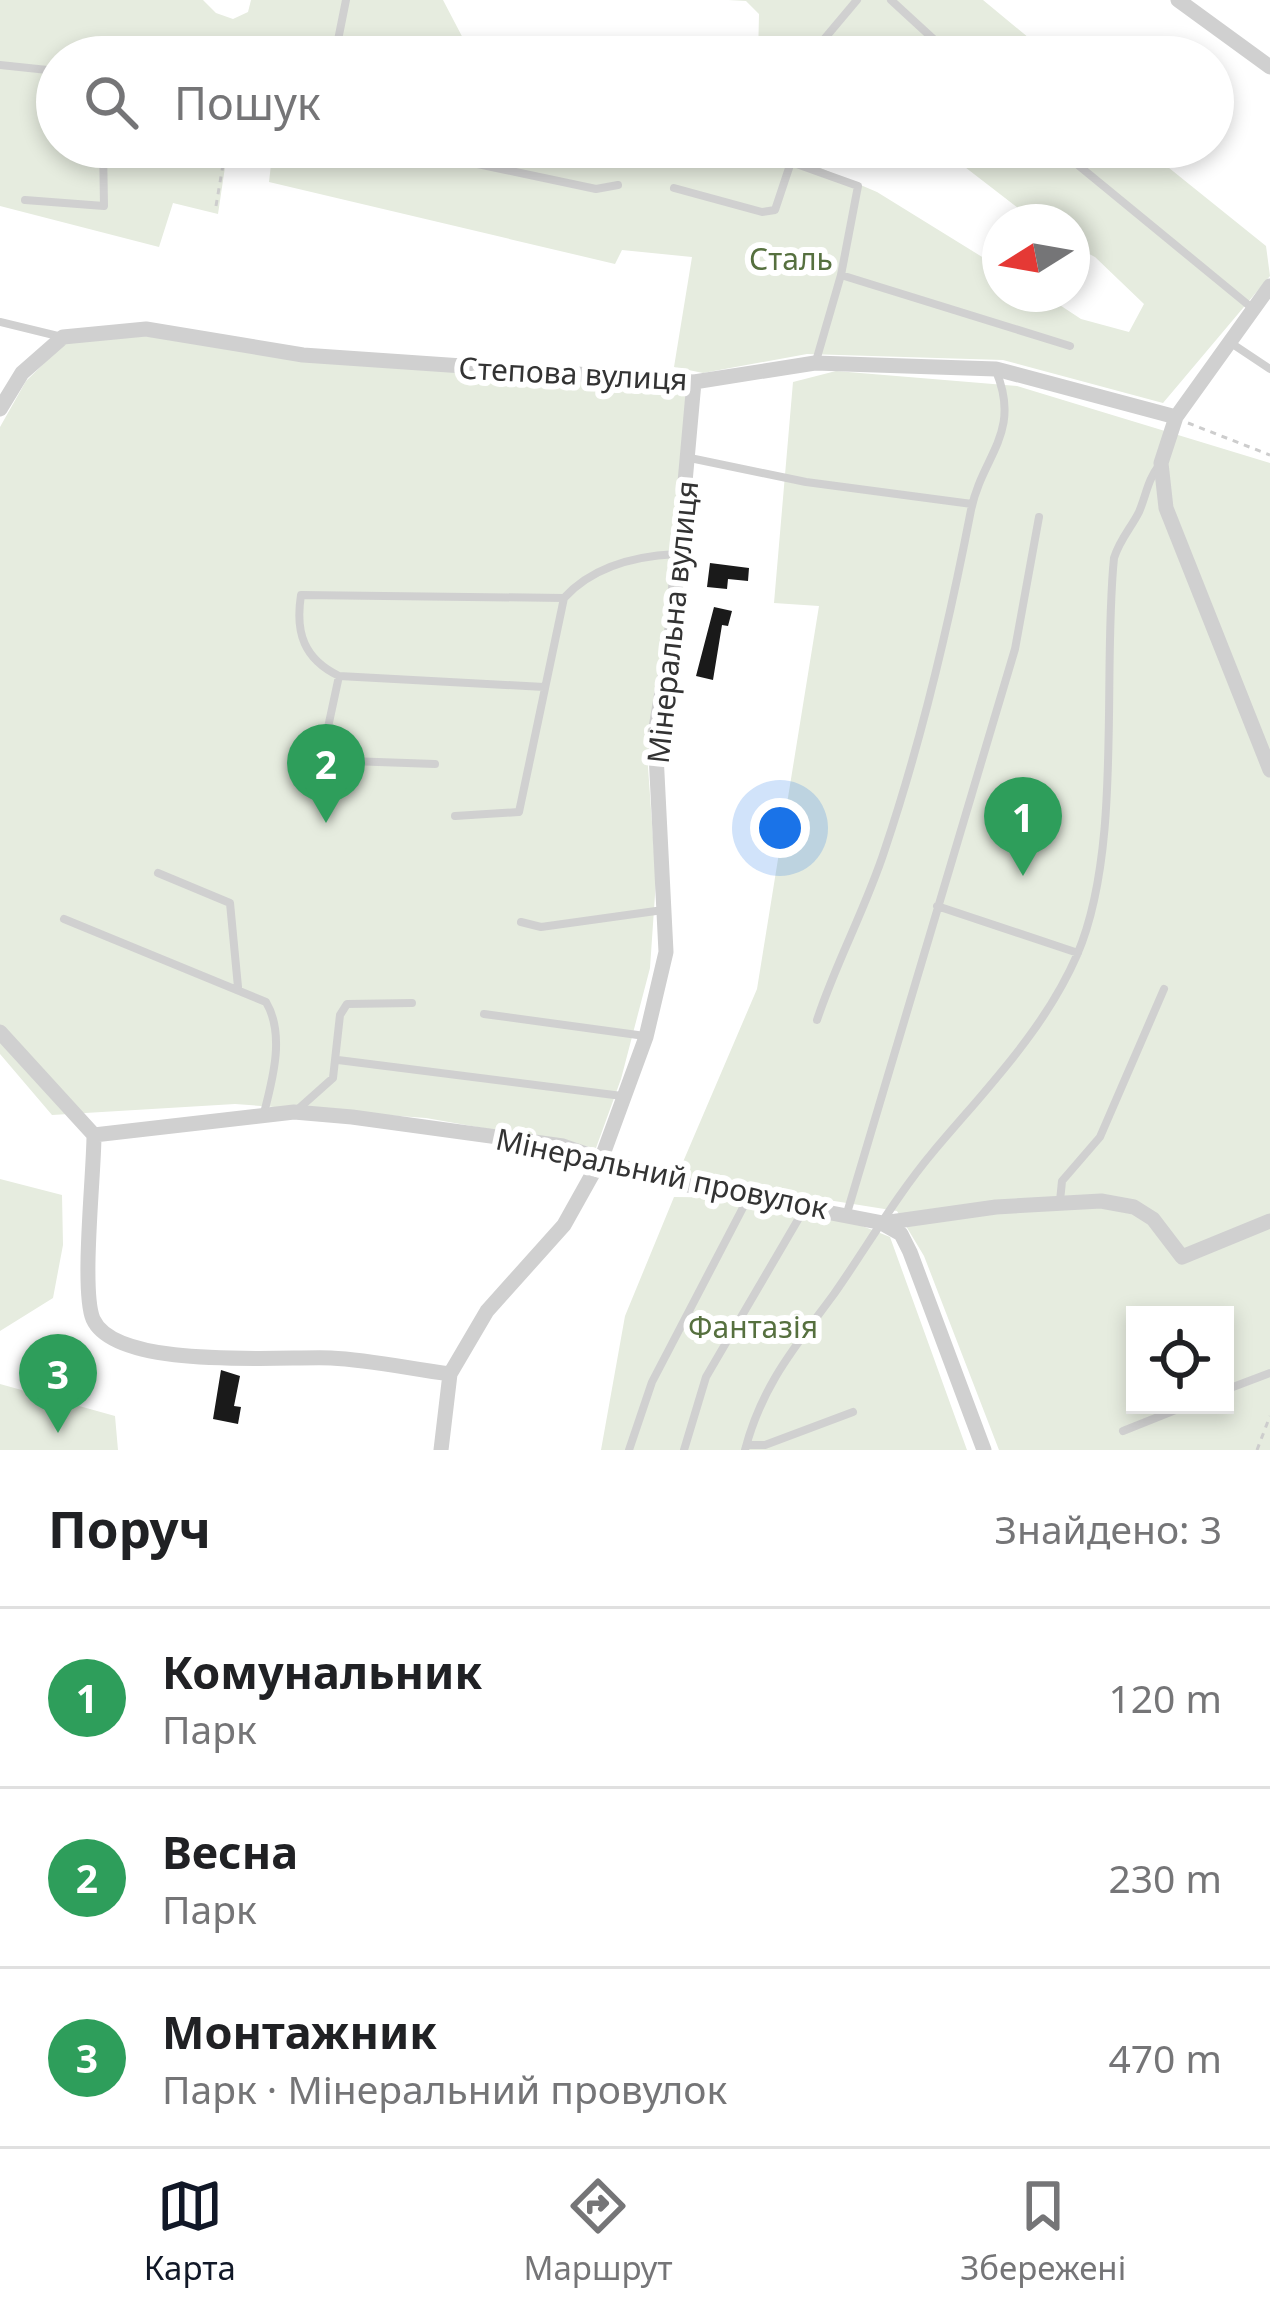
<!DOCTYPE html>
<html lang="uk">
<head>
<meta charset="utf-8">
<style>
  body { margin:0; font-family:"Noto Sans",sans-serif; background:#f2f2f2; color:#202124 }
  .controls { position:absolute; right:36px; bottom:36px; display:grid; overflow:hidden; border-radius:0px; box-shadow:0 6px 18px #0003 }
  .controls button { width:108px; height:108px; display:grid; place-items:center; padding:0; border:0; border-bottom:3px solid #e0e0e0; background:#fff; color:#202124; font:60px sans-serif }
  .compass { position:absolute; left:982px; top:204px; width:108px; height:108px; border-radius:50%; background:#fff; box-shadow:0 6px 18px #0003; rotate:259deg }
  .you { position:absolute; left:780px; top:828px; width:42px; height:42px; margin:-30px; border:9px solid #fff; border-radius:50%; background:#1a73e8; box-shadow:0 0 0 18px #1a73e833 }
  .badge { display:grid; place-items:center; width:78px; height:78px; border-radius:50%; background:#111827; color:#fff; font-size:39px; font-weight:700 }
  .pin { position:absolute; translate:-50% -99px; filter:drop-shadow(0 3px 6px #0008) }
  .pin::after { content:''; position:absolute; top:63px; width:42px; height:36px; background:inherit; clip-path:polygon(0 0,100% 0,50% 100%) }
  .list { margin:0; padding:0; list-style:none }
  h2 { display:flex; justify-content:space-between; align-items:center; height:156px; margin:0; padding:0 48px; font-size:51px }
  h2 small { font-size:39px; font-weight:400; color:#757577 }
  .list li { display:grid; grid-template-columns:78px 1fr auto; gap:36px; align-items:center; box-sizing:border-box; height:180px; padding:0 48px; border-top:3px solid #e0e0e0 }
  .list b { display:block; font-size:45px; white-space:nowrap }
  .list p { margin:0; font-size:39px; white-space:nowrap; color:#757577 }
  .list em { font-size:39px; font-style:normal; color:#757577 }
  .icon { flex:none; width:66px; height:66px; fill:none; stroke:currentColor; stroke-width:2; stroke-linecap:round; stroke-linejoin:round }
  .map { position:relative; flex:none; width:1270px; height:1450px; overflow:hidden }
  .search { position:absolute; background:#fff; box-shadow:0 6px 18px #0003; left:36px; right:36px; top:36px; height:132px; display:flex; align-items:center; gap:30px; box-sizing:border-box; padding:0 42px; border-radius:66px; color:#757577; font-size:45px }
  .sheet { height:696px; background:#fff }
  nav { display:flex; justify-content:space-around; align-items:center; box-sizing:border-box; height:168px; border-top:3px solid #e0e0e0; background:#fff; font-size:33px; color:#757577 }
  nav a { display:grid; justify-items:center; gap:6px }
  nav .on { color:#111827 }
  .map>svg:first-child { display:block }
  .green { fill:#e6ecdf; fill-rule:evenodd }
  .building { fill:#1a1a1a }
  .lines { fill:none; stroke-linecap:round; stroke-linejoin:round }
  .path { stroke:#cdcdcd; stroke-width:3; stroke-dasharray:6 6; stroke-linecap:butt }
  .lane { stroke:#d0d0d0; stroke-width:8 }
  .street { stroke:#d0d0d0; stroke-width:15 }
  .labels { text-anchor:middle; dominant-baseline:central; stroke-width:12; stroke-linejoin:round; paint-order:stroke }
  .park-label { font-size:30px; fill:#56703f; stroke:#fff }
  .street-label { font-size:30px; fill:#333; stroke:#fff }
</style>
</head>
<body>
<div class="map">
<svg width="1270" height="1450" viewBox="0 0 1270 1450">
  <rect width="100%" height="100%" fill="#fff"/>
  <path class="green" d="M 0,0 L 203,0 L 216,13 L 233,19 L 248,12 L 251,0 L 443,0 L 466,44 L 500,57 L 57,57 L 57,147 L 228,147 L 218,214 L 173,203 L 159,247 L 0,206 Z
    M 728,0 L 983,0 L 1052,57 L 758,57 L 759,14 L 746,1 Z
    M 273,147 L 771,147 L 877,192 L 1000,268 L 1000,294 L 1043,294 L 1081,319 L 1129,332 L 1144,304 L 1095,257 L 1072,245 L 1072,222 L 1036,222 L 939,147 L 1143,147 L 1266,246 L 1270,276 L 1163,403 L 1003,360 L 807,354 L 703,373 L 674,367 L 692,257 L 622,250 L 615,264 L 269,182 Z
    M 144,336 L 504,377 L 689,386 L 670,618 L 648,767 L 656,880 L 650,968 L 621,1079 L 596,1148 L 426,1118 L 235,1104 L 52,1115 L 0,1054 L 0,427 L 26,381 L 66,342 Z
    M 836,371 L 1017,386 L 1270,463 L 1270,1450 L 999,1450 L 924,1256 L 897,1211 L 677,1176 L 757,989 L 819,606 L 774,603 L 793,382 ZM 1135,1315 L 1225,1315 L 1225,1405 L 1135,1405 Z
    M 0,1179 L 62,1195 L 63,1245 L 53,1298 L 0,1331 Z
    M 674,1197 C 747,1197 822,1207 890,1237 L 967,1450 L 601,1450 L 625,1316 Z
    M 0,1384 L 115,1416 L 118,1450 L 0,1450 Z"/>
  <path class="building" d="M 710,563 L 749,568 L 748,581 L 728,579 L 727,589 L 707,587 Z
    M 714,607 L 732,611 L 728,626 L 722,625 L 713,680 L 696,676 Z
    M 221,1370 L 240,1376 L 234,1406 L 241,1407 L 238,1424 L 213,1419 Z"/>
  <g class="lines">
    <path class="path" d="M 216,206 L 226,147
      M 1188,423 L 1270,455
      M 1257,1450 L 1270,1416"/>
    <path class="lane" d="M 346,0 L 338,40 L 397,57
      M 891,0 L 953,57
      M 820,44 L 857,0
      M 0,65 L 57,71
      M 397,147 L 596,189 L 618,185
      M 1056,147 L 1252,308
      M 674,188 L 762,212 L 775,210 L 791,162 L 858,186 L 841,275 L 816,361
      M 25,200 L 104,206 L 103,147
      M 841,275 L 1070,346
      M 0,322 L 62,337
      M 1231,343 L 1270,369
      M 690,458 L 806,482 L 972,504
      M 339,676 L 321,760 L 435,764
      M 544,687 L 339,676 C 304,659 295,633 301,595 L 564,598
      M 455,816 L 519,812 L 564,598 C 592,567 635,556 676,554
      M 158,873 L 230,903 L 238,987
      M 937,906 L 1078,953
      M 64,919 L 266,1002 C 285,1034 273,1078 264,1113
      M 521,922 L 541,927 L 663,910
      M 484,1014 L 645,1036
      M 817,1020 C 836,962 866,908 885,849 C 922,739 949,624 971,510 C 982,456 1022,433 996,371
      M 338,1060 L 622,1096
      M 296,1111 L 333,1078 L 340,1015 L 347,1004 L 412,1003
      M 1060,1201 L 1062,1181 L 1100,1137 L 1164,989
      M 847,1213 L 1015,649 L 1039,517
      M 1225,1390 L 1270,1373
      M 1123,1431 L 1188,1405
      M 747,1445 L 765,1445 L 853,1412
      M 629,1450 L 652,1382 L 748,1198
      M 684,1450 L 706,1377 L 806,1206
      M 745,1450 C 762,1385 795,1347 834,1294 C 867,1247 896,1196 933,1152 C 985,1090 1044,1031 1077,955 C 1123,848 1102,675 1114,558 C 1120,539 1131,528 1139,512 C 1147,493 1147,481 1160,464"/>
    <path class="street" d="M 1178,0 L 1270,67
      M 1270,286 L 1176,417 L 1161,463 L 1166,508 L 1270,770
      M 0,409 L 22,373 L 63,337 L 146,329 L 303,355 L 694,382 L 815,363 L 996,369 L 1176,417
      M 0,1032 L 94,1135 C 94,1174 81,1290 93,1319 C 116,1371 283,1356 331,1358 C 371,1360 411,1369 450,1374
      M 94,1135 L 294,1112 L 352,1117 L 563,1146 L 661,1180 L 883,1223 L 996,1207 L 1101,1201 L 1134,1207 L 1153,1219 L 1182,1257 L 1270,1221
      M 885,1225 L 901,1234 L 910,1252 L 984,1450
      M 441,1450 L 450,1374 L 487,1311 L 564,1225 L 602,1157 L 646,1037 L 666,952 L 655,734 L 671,638 L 694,382"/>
  </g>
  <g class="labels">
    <g class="park-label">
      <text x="791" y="258">Сталь</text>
      <text x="753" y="1326">Фантазія</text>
    </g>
    <g class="street-label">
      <text transform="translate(573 373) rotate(3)">Степова вулиця</text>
      <text transform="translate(672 622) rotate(-84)">Мінеральна вулиця</text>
      <text transform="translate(662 1173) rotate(12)">Мінеральний провулок</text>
    </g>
  </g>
</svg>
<div class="controls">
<button><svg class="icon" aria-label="locate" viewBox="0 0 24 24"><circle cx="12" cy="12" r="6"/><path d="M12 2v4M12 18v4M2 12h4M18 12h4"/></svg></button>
</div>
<svg class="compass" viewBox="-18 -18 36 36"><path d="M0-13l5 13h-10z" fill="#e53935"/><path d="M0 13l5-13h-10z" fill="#757577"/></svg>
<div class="you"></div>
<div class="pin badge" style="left:1023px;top:876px;background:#2e9e5b">1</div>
<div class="pin badge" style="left:326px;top:823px;background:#2e9e5b">2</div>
<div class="pin badge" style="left:58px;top:1433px;background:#2e9e5b">3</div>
<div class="search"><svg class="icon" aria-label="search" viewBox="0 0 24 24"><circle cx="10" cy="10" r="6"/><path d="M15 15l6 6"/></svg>Пошук</div>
</div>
<section class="sheet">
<h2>Поруч<small>Знайдено: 3</small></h2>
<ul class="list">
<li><span class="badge" style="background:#2e9e5b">1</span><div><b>Комунальник</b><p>Парк</p></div><em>120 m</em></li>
<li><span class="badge" style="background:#2e9e5b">2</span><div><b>Весна</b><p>Парк</p></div><em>230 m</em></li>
<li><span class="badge" style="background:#2e9e5b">3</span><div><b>Монтажник</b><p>Парк · Мінеральний провулок</p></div><em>470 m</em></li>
</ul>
</section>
<nav>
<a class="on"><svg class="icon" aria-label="map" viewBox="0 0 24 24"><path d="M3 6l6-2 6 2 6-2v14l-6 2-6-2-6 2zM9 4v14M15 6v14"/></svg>Карта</a>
<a><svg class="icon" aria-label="directions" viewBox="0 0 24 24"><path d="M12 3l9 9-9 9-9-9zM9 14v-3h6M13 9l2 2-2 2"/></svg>Маршрут</a>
<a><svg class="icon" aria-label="saved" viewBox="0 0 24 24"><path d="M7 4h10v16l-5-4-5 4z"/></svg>Збережені</a>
</nav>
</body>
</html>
